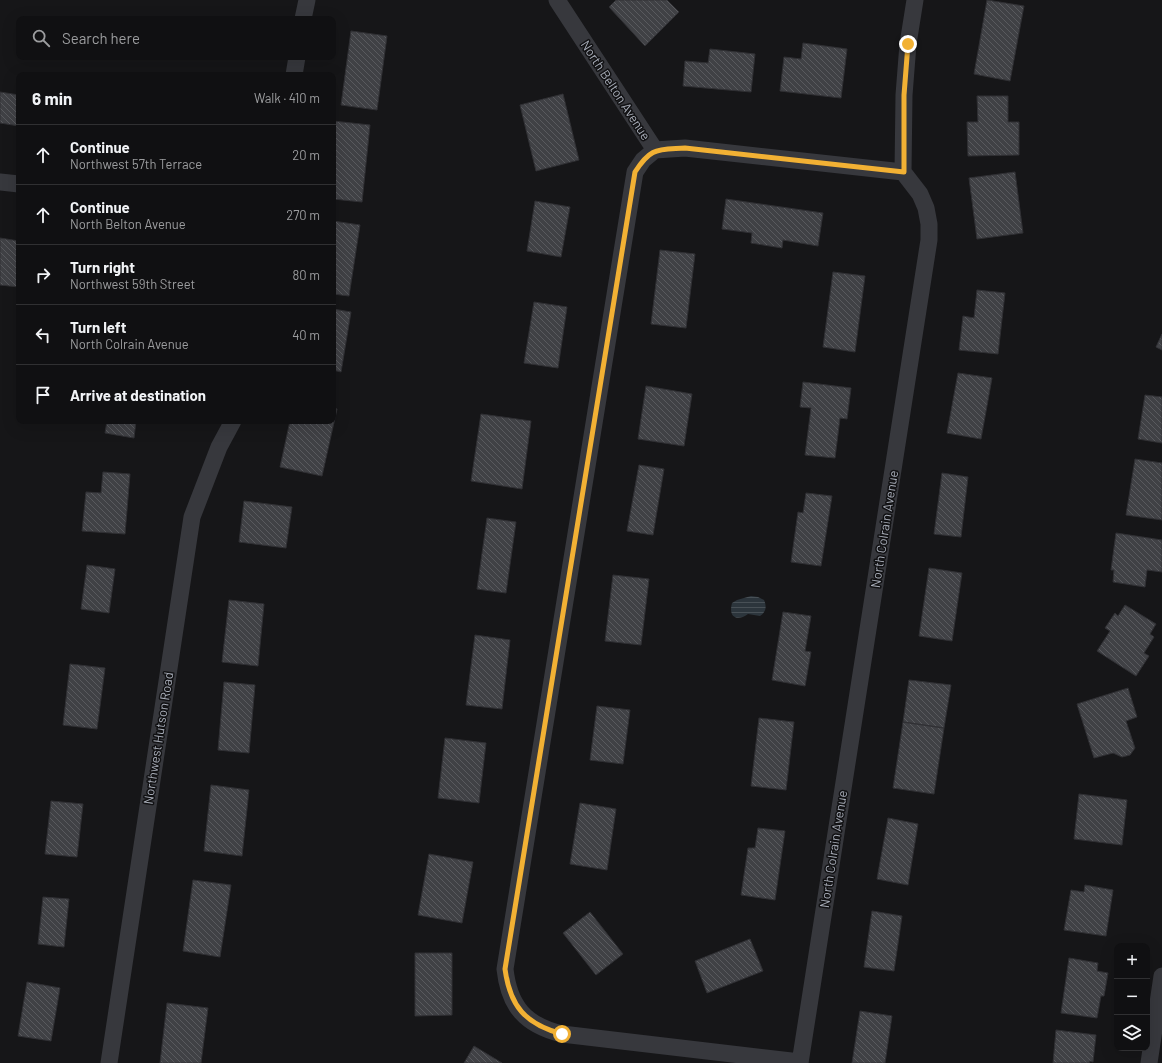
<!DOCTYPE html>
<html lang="en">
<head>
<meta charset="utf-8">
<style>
  body { margin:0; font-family:Barlow,sans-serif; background:#19191b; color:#f1f3f6 }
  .controls { position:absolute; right:12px; bottom:12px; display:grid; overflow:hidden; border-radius:8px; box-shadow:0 4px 16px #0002 }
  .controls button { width:36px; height:36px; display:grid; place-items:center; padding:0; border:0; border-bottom:1px solid #303032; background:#101012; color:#f1f3f6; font:20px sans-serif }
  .stop { position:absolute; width:12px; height:12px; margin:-9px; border:3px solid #f2b134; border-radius:50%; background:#fff }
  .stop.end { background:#f2b134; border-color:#fff; box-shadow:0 1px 4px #0008 }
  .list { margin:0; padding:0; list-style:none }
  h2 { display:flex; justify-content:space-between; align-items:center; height:52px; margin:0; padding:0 16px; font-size:17px }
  h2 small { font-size:13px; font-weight:400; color:#9c9d9f }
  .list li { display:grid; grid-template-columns:26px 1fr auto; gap:12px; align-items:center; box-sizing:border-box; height:60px; padding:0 16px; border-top:1px solid #303032 }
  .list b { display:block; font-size:15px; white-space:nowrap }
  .list p { margin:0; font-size:13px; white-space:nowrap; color:#9c9d9f }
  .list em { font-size:13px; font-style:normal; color:#9c9d9f }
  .icon { flex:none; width:22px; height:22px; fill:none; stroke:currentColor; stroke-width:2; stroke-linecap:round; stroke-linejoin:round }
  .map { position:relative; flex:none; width:1162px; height:1063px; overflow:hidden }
  .search { position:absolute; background:#101012; box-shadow:0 4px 16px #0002; left:16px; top:16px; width:320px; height:44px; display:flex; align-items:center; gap:10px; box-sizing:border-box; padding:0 14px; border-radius:8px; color:#9c9d9f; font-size:15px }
  .panel { position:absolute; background:#101012; box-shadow:0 4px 16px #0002; left:16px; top:72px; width:320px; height:352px; border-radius:8px }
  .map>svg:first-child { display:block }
  .water { fill:url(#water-rules) }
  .building { fill:url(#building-back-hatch); stroke:#303034 }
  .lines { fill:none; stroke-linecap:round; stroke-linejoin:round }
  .street { stroke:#37383d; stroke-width:17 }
  .route { stroke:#f2b134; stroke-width:5 }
  .labels { text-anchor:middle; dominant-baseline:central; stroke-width:3; stroke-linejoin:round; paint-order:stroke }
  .street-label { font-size:13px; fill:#a8adb8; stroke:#111113 }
</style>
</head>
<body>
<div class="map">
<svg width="1162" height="1063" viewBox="0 0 1162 1063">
  <defs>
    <pattern id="water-rules" width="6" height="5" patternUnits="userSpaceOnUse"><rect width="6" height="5" fill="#2c353c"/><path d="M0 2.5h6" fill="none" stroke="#485056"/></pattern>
    <pattern id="building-back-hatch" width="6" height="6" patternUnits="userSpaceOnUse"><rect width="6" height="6" fill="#404145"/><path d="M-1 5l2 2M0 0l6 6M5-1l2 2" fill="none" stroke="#595a5e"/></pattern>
  </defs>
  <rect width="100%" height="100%" fill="#161618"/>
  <path class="water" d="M 751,596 L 758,597 L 764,600 C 767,607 766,612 760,616 L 748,614 C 737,622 728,617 732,603 L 737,600 Z"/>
  <path class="building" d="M 616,0 L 667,0 L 679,12 L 645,46 L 609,7 Z
    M 987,0 L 1024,6 L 1010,81 L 974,74 Z
    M 351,31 L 387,36 L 377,110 L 341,105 Z
    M 803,43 L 847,49 L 841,98 L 780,91 L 784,57 L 801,59 Z
    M 710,49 L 755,54 L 751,92 L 683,86 L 685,61 L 708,63 Z
    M 0,92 L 19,95 L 19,126 L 0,123 Z
    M 563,94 L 579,160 L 536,171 L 520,105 Z
    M 977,96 L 1008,96 L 1008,122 L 1019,122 L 1019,155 L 968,156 L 967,122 L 978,122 Z
    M 333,121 L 370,125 L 362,202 L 333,199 Z
    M 1015,172 L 1023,233 L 977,239 L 969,178 Z
    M 726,199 L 823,213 L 818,246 L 783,240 L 782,248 L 751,243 L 752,233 L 722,229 Z
    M 535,201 L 570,207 L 561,257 L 527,251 Z
    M 333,221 L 360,225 L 349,296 L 333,294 Z
    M 0,238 L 19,241 L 19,287 L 0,285 Z
    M 660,250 L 695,254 L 686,328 L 651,324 Z
    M 833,272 L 865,276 L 855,352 L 823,347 Z
    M 977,290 L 1005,293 L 998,354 L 959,350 L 963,316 L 974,318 Z
    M 534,302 L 567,307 L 558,368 L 524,363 Z
    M 333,309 L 351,312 L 341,372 L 333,370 Z
    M 1162,334 L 1162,350 L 1156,347 Z
    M 958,373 L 992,378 L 981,439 L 947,433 Z
    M 803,382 L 851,388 L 847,419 L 840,418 L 835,458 L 805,455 L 811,408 L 800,407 Z
    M 646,386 L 692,394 L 684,446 L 638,439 Z
    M 1145,395 L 1162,397 L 1162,443 L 1138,439 Z
    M 333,408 L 337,409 L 322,476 L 280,467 L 290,421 L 333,421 Z
    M 481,414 L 531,421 L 522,489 L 471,481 Z
    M 107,421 L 136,421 L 134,438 L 105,433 Z
    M 1135,459 L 1162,463 L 1162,520 L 1126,515 Z
    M 639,465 L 664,469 L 653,535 L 627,531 Z
    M 103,472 L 130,474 L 125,534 L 82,531 L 86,492 L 101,493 Z
    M 942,473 L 968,477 L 961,537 L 934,534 Z
    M 806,493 L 832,496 L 821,566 L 791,562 L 798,512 L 803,513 Z
    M 244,501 L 292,507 L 286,548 L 239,542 Z
    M 487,518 L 516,522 L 506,593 L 477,589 Z
    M 1116,533 L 1162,540 L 1162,572 L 1147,570 L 1145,587 L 1113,582 L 1114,570 L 1111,570 Z
    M 87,565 L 115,569 L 109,613 L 81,609 Z
    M 929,568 L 962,573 L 952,641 L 919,636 Z
    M 613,575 L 649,579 L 641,645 L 605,641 Z
    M 229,600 L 264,604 L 258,666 L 222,662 Z
    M 1125,605 L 1156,624 L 1150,634 L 1154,637 L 1144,653 L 1149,656 L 1136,676 L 1097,651 L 1110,631 L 1105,628 L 1115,613 L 1118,616 Z
    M 783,612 L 811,616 L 805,651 L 811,652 L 805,686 L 772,680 Z
    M 475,635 L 510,640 L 502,709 L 466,705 Z
    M 70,664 L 105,668 L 97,729 L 63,725 Z
    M 909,680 L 951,685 L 944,728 L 903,722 Z
    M 224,682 L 255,685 L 249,753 L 218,750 Z
    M 1128,688 L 1137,717 L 1126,721 L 1135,748 L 1130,755 L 1122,757 L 1113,753 L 1094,758 L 1077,704 Z
    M 597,706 L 630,710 L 623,764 L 590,760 Z
    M 759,718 L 794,722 L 786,790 L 751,786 Z
    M 903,722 L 944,728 L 934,794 L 893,788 Z
    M 445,738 L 486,743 L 479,803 L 438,798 Z
    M 211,785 L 249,790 L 242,856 L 204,851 Z
    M 1079,794 L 1127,800 L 1122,845 L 1074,839 Z
    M 51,801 L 83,804 L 77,857 L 45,854 Z
    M 580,803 L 616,809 L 607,870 L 570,864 Z
    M 888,818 L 918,824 L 908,885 L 877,879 Z
    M 758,828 L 785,831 L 775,900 L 741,895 L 748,848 L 755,848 Z
    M 429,854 L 473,862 L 462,923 L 418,915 Z
    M 193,880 L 231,885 L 220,957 L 183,951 Z
    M 1085,885 L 1113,890 L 1106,936 L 1064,930 L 1071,890 L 1084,892 Z
    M 43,897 L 69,899 L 64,947 L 38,944 Z
    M 872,911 L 902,916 L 894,971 L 864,967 Z
    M 590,912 L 623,954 L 596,975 L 563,933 Z
    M 750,939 L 763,971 L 707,993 L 695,961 Z
    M 415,953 L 452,953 L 452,1015 L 415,1016 Z
    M 1069,958 L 1098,963 L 1097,971 L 1108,973 L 1104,996 L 1101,996 L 1097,1018 L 1061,1013 Z
    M 27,982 L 60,988 L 51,1041 L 18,1036 Z
    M 167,1003 L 208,1008 L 201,1063 L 160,1063 Z
    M 860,1011 L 892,1016 L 885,1063 L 852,1063 Z
    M 1056,1030 L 1096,1035 L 1093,1062 L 1090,1061 L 1089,1063 L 1053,1063 Z
    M 474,1046 L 502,1063 L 464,1063 Z"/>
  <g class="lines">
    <path class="street" d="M 557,0 L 655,150
      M 303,19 L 307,0
      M 294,75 L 297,57
      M 655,150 L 643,160 L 635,172 L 505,969 C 509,1006 525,1025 562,1034 L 800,1062
      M 655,150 L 685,148 L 903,172
      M 0,182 L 19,184
      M 109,1063 L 192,517 L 219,447 L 233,421
      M 800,1063 L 929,240 L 929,224 L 926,208 L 920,194 L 903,172 L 904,95 L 908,44 L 915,0
      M 1149,1063 L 1162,976"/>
  </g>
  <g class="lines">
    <path class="route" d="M 562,1034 C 525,1024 510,1006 505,969 L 635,172 C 651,147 657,150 685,148 L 904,172 L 904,95 L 908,44"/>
  </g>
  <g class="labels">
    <g class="street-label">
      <text transform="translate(616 90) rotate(57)">North Belton Avenue</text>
      <text transform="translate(884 529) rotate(-81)">North Colrain Avenue</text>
      <text transform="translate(158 738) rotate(-81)">Northwest Hutson Road</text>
      <text transform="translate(833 849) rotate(-81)">North Colrain Avenue</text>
    </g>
  </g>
</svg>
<div class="controls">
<button>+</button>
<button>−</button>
<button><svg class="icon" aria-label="layers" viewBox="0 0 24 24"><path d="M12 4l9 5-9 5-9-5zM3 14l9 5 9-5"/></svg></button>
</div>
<div class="stop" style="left:562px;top:1034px"></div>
<div class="stop end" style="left:908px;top:44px"></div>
<div class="search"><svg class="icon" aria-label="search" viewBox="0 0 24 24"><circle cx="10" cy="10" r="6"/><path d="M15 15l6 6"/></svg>Search here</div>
<section class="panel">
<h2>6 min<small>Walk · 410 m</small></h2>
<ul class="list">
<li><svg class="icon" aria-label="ahead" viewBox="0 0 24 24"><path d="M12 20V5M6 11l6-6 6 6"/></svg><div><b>Continue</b><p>Northwest 57th Terrace</p></div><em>20 m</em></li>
<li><svg class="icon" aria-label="ahead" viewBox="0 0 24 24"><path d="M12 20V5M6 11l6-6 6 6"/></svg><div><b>Continue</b><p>North Belton Avenue</p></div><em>270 m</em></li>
<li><svg class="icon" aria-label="right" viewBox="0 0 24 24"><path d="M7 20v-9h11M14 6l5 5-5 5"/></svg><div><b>Turn right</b><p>Northwest 59th Street</p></div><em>80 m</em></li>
<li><svg class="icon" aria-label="left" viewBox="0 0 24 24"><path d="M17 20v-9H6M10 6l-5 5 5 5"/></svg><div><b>Turn left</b><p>North Colrain Avenue</p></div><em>40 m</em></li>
<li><svg class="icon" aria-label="arrive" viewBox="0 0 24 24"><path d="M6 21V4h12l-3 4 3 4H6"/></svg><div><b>Arrive at destination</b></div></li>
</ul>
</section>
</div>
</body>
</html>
